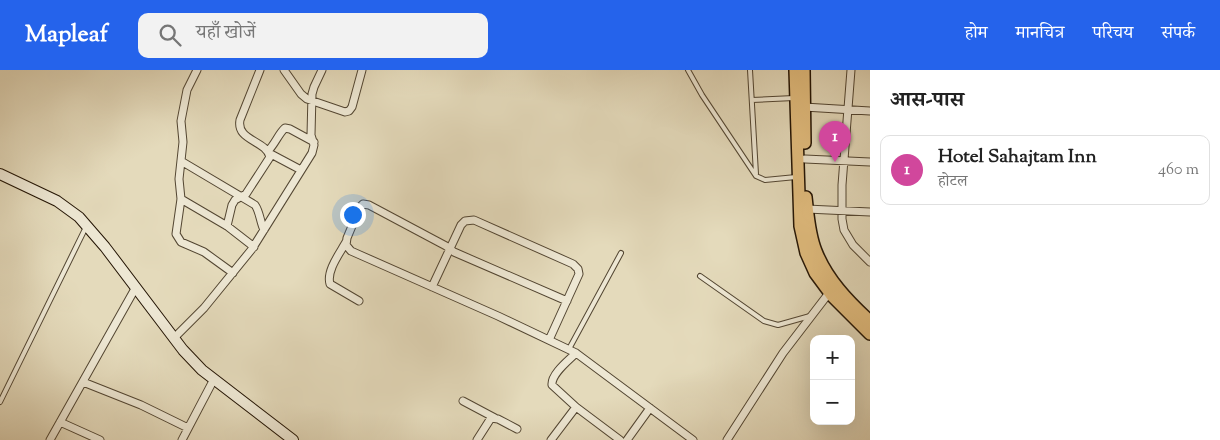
<!DOCTYPE html>
<html lang="hi">
<head>
<meta charset="utf-8">
<style>
  body { margin:0; font-family:"Sorts Mill Goudy","Noto Serif Devanagari",serif; background:#f2f2f2; color:#222 }
  .controls { position:absolute; right:15px; bottom:15px; display:grid; overflow:hidden; border-radius:10px; box-shadow:0 5px 20px #0002 }
  .controls button { width:45px; height:45px; display:grid; place-items:center; padding:0; border:0; border-bottom:1px solid #e0e0e0; background:#fff; color:#222; font:25px sans-serif }
  .you { position:absolute; left:352px; top:144px; width:18px; height:18px; margin:-12px; border:4px solid #fff; border-radius:50%; background:#1a73e8; box-shadow:0 0 0 8px #1a73e833 }
  .badge { display:grid; place-items:center; width:32px; height:32px; border-radius:50%; background:#2563eb; color:#fff; font-size:16px; font-weight:700 }
  .pin { position:absolute; translate:-50% -41px; filter:drop-shadow(0 1px 2px #0008) }
  .pin::after { content:''; position:absolute; top:26px; width:18px; height:15px; background:inherit; clip-path:polygon(0 0,100% 0,50% 100%) }
  .list { margin:0; padding:0; list-style:none }
  h2 { display:flex; justify-content:space-between; align-items:center; height:65px; margin:0; padding:0 20px; font-size:21px }
  h2 small { font-size:16px; font-weight:400; color:#767676 }
  .list li { display:grid; grid-template-columns:32px 1fr auto; gap:15px; align-items:center; box-sizing:border-box; height:70px; margin:0 10px 10px; padding:0 10px; border:1px solid #e0e0e0; border-radius:10px }
  .list b { display:block; font-size:19px; white-space:nowrap }
  .list p { margin:0; font-size:16px; white-space:nowrap; color:#767676 }
  .list em { font-size:16px; font-style:normal; color:#767676 }
  .icon { flex:none; width:28px; height:28px; fill:none; stroke:currentColor; stroke-width:2; stroke-linecap:round; stroke-linejoin:round }
  .map { position:relative; flex:none; width:870px; height:370px; overflow:hidden }
  header { display:flex; align-items:center; gap:30px; box-sizing:border-box; height:70px; padding:0 25px; background:#2563eb; color:#fff }
  header strong { font-size:24px }
  nav { display:flex; gap:28px; margin-inline-start:auto; font-size:18px }
  .search { width:350px; height:45px; background:#f2f2f2; display:flex; align-items:center; gap:12px; box-sizing:border-box; padding:0 18px; border-radius:10px; color:#767676; font-size:19px }
  main { display:flex }
  aside { flex:1; background:#fff }
  .map>svg:first-child { display:block }
  .lines { fill:none; stroke-linecap:round; stroke-linejoin:round }
  .lane-casing { stroke:#534632; stroke-width:6 }
  .street-casing { stroke:#534632; stroke-width:9 }
  .secondary-casing { stroke:#231404; stroke-width:12 }
  .primary-casing { stroke:#231404; stroke-width:14 }
  .lane { stroke:#ede7d3; stroke-width:4 }
  .street { stroke:#ede7d3; stroke-width:7 }
  .secondary { stroke:#ede7d3; stroke-width:10 }
  .primary { stroke:#e2bd7e; stroke-width:11 }
</style>
</head>
<body>
<header>
<strong>Mapleaf</strong>
<div class="search"><svg class="icon" aria-label="search" viewBox="0 0 24 24"><circle cx="10" cy="10" r="6"/><path d="M15 15l6 6"/></svg>यहाँ खोजें</div>
<nav><a>होम</a><a>मानचित्र</a><a>परिचय</a><a>संपर्क</a></nav>
</header>
<main>
<div class="map">
<svg width="870" height="370" viewBox="0 0 870 370">
  <rect width="100%" height="100%" fill="#e4dabb"/>
  <filter id="stains"><feTurbulence type="fractalNoise" baseFrequency=".004" numOctaves="4"/><feColorMatrix values="0 0 0 0 .2 0 0 0 0 .09 0 0 0 0 .02 0 0 0 .5 -.17"/></filter>
  <radialGradient id="worn" r=".72"><stop offset=".6" stop-color="#630" stop-opacity="0"/><stop offset="1" stop-color="#630" stop-opacity=".3"/></radialGradient>
  <g class="lines">
    <defs>
      <path id="lane" d="M 688,0 L 702,25 L 756,106 L 765,110 L 796,107
        M 750,0 L 756,104
        M 752,30 L 794,28
        M 700,206 L 764,251 L 778,255 L 810,246
        M 569,279 L 621,183
        M 0,332 L 86,157"/>
      <path id="street" d="M 197,0 L 187,20 L 181,51 L 183,72 L 179,109 L 181,129 L 176,164 L 181,172 L 204,182 L 233,203
        M 284,0 L 301,24 L 307,29 L 345,42 L 349,41 L 352,37 L 362,0
        M 851,0 L 842,115 L 842,149 L 844,160 L 853,175 L 870,192
        M 804,37 L 870,41
        M 268,81 C 275,74 279,63 285,58 L 290,59 L 314,72
        M 269,83 L 301,100
        M 805,89 L 870,92
        M 181,91 L 255,135 C 260,142 260,152 264,160
        M 181,129 L 227,156 L 254,177
        M 807,139 L 870,142
        M 227,156 L 232,135 L 235,130 L 246,124 L 270,87 C 266,70 236,71 240,50 L 260,0
        M 346,172 C 340,183 326,201 330,214 L 359,231
        M 432,217 L 461,155 L 465,151 L 474,150 L 573,194 L 578,199 L 579,204 L 549,270
        M 567,231 L 454,182 L 446,176 L 369,135 L 363,134 L 360,137 L 347,168 L 346,175 L 351,181 L 498,246 L 576,283 L 693,370
        M 174,268 L 204,238 L 252,179 L 312,83 L 314,75 L 311,65 L 312,24 L 314,17 L 322,0
        M 576,283 C 568,291 551,304 552,315 L 576,337 L 620,370
        M 83,312 L 141,335 L 188,358
        M 463,331 L 495,348
        M 60,352 L 100,370
        M 50,370 L 136,217
        M 182,370 L 214,309
        M 477,370 L 491,348 L 498,349 L 517,359
        M 551,370 L 576,337
        M 627,370 L 650,338
        M 727,370 L 783,283 L 829,223"/>
      <path id="secondary" d="M 0,104 L 57,131 L 79,147 L 105,177 L 183,280 L 202,300 L 293,370"/>
      <path id="primary" d="M 795,0 L 800,156 L 806,183 L 815,203 L 832,226 L 870,264
        M 804,0 L 805,73
        M 806,127 C 808,144 809,164 816,181 C 827,209 848,231 870,251"/>
    </defs>
    <use href="#lane" class="lane-casing"/>
    <use href="#street" class="street-casing"/>
    <use href="#secondary" class="secondary-casing"/>
    <use href="#primary" class="primary-casing"/>
    <use href="#lane" class="lane"/>
    <use href="#street" class="street"/>
    <use href="#secondary" class="secondary"/>
    <use href="#primary" class="primary"/>
  </g>
  <rect width="100%" height="100%" filter="url(#stains)"/>
  <rect width="100%" height="100%" fill="url(#worn)"/>
</svg>
<div class="controls">
<button>+</button>
<button>−</button>
</div>
<div class="you"></div>
<div class="pin badge" style="left:835px;top:92px;background:#d1479c">1</div>
</div>
<aside>
<h2>आस-पास<small></small></h2>
<ul class="list">
<li><span class="badge" style="background:#d1479c">1</span><div><b>Hotel Sahajtam Inn</b><p>होटल</p></div><em>460 m</em></li>
</ul>
</aside>
</main>
</body>
</html>
